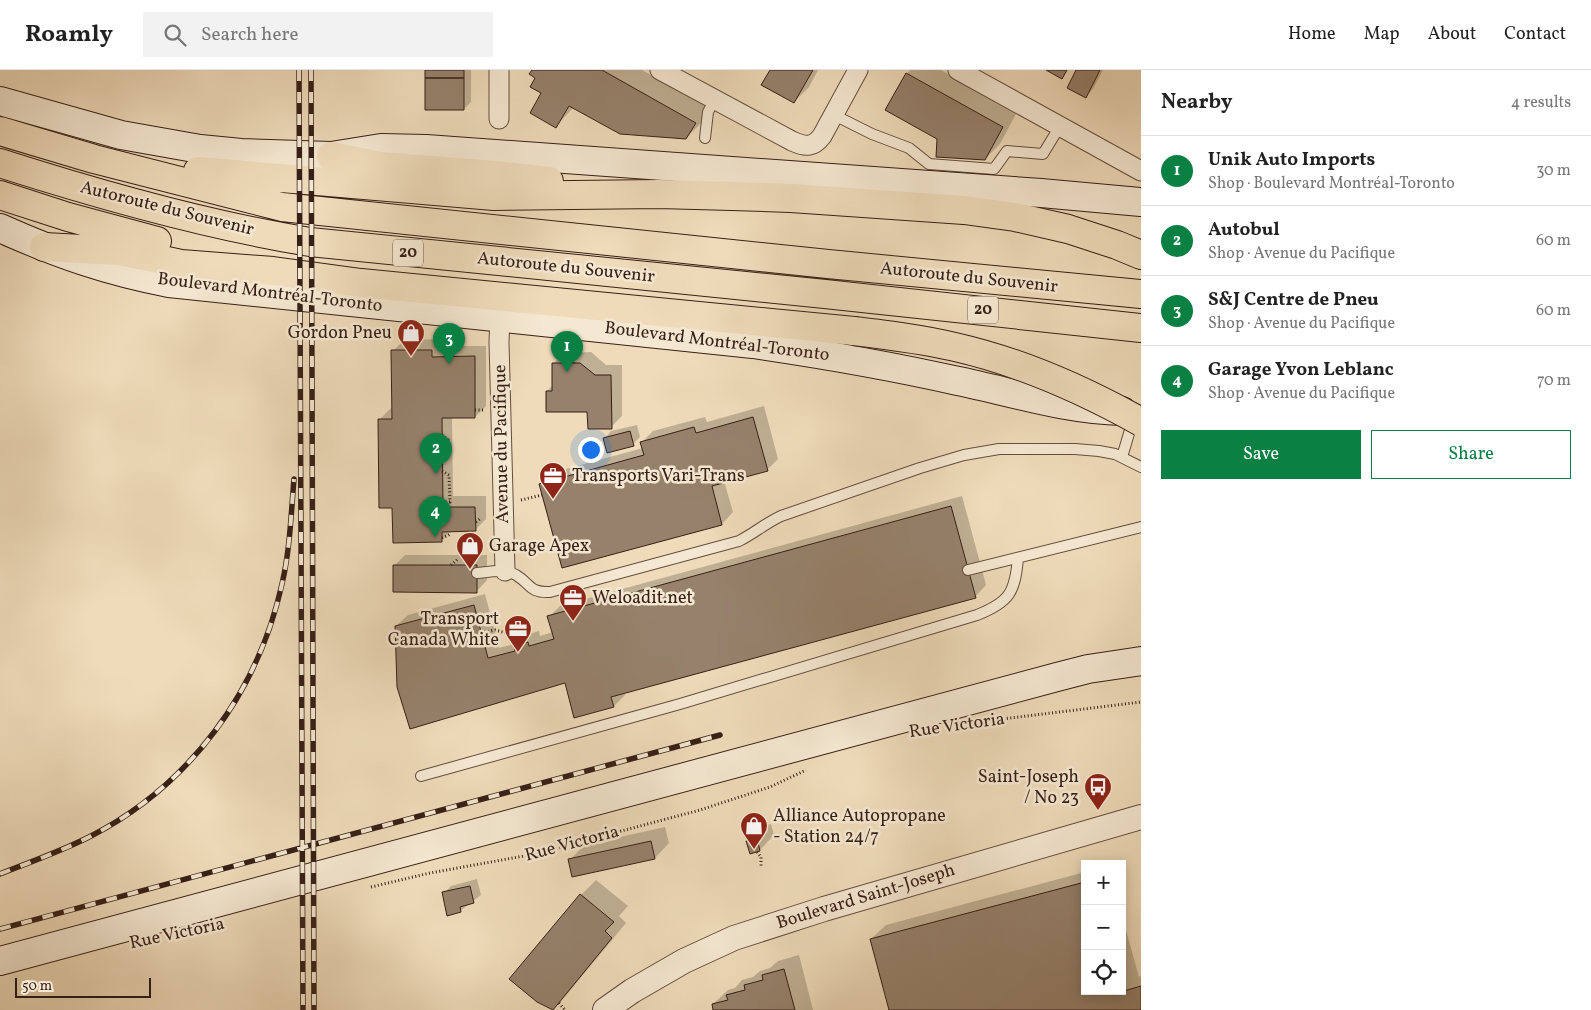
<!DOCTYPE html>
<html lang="en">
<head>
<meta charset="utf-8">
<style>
  body { margin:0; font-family:Vollkorn,serif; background:#f2f2f2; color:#222 }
  .controls { position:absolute; right:15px; bottom:15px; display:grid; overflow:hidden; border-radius:0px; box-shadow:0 2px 12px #0003 }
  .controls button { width:45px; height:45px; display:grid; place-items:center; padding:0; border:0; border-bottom:1px solid #e0e0e0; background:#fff; color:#222; font:25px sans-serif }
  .scale { position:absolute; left:15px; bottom:12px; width:136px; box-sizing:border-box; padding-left:5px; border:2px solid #361f17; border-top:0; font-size:14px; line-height:18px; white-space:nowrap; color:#361f17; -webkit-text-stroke:4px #f5e8d2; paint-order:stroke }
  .you { position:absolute; left:590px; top:379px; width:18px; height:18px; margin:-12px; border:4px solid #fff; border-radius:50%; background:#1a73e8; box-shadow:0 0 0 8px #1a73e833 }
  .badge { display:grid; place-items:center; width:32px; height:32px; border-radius:50%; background:#0b8043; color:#fff; font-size:16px; font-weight:700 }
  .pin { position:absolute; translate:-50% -41px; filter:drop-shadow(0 1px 2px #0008) }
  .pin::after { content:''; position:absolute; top:26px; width:18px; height:15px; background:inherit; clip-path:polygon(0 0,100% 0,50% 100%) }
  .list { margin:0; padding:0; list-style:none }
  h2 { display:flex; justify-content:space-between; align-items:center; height:65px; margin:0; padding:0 20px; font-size:21px }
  h2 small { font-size:16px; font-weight:400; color:#767676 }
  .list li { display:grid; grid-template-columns:32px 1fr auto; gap:15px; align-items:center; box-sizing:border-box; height:70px; padding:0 20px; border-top:1px solid #e0e0e0 }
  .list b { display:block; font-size:19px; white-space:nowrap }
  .list p { margin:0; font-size:16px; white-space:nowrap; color:#767676 }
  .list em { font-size:16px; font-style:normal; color:#767676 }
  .actions { display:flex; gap:10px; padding:15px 20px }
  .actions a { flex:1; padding:11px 0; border:1px solid #0b8043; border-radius:0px; text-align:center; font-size:18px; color:#0b8043 }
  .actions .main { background:#0b8043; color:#fff }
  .icon { flex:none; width:28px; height:28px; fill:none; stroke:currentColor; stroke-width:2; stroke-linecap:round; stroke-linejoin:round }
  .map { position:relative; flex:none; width:1141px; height:940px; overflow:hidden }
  header { display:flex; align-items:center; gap:30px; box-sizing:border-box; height:70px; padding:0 25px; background:#fff; border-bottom:1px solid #e0e0e0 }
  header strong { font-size:24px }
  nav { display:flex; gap:28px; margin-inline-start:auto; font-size:18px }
  .search { width:350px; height:45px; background:#f2f2f2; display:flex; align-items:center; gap:12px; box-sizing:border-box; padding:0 18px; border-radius:0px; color:#767676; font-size:19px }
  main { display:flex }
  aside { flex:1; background:#fff }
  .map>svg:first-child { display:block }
  .shadow { fill:#0003 }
  .building { fill:#96816c; stroke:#361f17 }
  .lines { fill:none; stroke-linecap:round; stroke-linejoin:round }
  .service-casing { stroke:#644e40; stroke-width:12 }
  .minor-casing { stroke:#644e40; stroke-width:21 }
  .tertiary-casing { stroke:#644e40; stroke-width:26 }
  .secondary-casing { stroke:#361f17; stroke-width:30 }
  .motorway-casing { stroke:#361f17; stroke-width:30 }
  .path { stroke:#361f17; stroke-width:3; stroke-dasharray:1 2.5; stroke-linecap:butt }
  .service { stroke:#f5e8d2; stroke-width:10 }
  .minor { stroke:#f5e8d2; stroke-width:19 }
  .tertiary { stroke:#f5e8d2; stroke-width:24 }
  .secondary { stroke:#f5e8d2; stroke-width:28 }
  .motorway { stroke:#efdbba; stroke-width:28 }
  .rail-casing { stroke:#361f17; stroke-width:5.5 }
  .rail { stroke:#f5e8d2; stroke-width:4; stroke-dasharray:11; stroke-linecap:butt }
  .motorway-bridge-casing { stroke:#361f17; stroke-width:30; stroke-linecap:butt }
  .motorway-bridge { stroke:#efdbba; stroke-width:28 }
  .labels { text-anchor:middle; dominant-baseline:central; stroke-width:5; stroke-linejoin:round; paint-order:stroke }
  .shield { fill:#f5e8d2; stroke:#6f5b4f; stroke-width:1 }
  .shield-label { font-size:16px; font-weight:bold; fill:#361f17 }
  .street-label { font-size:18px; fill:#361f17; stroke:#f5e8d2 }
  .poi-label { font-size:18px; fill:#361f17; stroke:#f5e8d2; text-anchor:start }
</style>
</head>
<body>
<header>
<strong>Roamly</strong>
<div class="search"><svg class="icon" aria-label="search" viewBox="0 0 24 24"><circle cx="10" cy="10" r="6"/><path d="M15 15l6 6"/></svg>Search here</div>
<nav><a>Home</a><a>Map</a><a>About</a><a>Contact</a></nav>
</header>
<main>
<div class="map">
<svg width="1141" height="940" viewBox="0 0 1141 940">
  <rect width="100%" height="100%" fill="#efdbba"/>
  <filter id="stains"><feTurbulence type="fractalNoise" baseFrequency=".004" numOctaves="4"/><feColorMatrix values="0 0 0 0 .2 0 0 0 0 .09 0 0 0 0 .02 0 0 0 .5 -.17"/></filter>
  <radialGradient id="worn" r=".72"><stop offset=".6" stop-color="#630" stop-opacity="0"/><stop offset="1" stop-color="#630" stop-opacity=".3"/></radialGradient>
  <path class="shadow" d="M 426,0 L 471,0 L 471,32 L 464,39 Z
    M 533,0 L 642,0 L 709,38 L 701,53 L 686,68 L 574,37 L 556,56 Z
    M 771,0 L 818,0 L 809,17 L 794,32 Z
    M 910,0 L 941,0 L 1017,42 L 1000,74 L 985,89 L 938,68 L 907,4 Z
    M 1078,0 L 1103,0 L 1093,19 L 1086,26 Z
    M 443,269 L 443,276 L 486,276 L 486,336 L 475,347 L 452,347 L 453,426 L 486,426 L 486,449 L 475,460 L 452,460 L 441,471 L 394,437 L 380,349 L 391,338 L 393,338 L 393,281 L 404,270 Z
    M 591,282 L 606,295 L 622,295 L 622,346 L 611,357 L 589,340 L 547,321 L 553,315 L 553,294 L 564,283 Z
    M 764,336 L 778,389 L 767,400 L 724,411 L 733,442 L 722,454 L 563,497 L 540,414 L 551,403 L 643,378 L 642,372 L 653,361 L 705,347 L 707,352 Z
    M 637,355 L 640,367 L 633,374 L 604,369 L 611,361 Z
    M 962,426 L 986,515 L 975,527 L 624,623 L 625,625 L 614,636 L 566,611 L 411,657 L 396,556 L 408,545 L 485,524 L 499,578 L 518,573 L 526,565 L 539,561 L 540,566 L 553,562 L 549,547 L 560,536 Z
    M 405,485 L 487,485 L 487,510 L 476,522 L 394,496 Z
    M 771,754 L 774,765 L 760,780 L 747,771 L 762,756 Z
    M 665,757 L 669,773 L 655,788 L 570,790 L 584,775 Z
    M 1085,802 L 1085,921 L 1122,921 L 1122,846 L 1139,907 L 1141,906 L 1141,940 L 890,940 L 871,869 L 886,855 Z
    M 477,809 L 481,825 L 460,841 L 444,823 L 451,816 Z
    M 596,810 L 628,836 L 619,846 L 626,853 L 568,923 L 553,938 L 511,909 L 581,825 Z
    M 799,885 L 813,940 L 714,940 L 713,934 L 728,920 L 735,918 L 742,910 L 753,907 L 760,901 L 770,898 L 778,891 Z"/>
  <path class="building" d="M 425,0 L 464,0 L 464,8 L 425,8 Z
    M 532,0 L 602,0 L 696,53 L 686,69 L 620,64 L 569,36 L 556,58 L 530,43 L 541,23 L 530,17 L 535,8 L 529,4 Z
    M 770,0 L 813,0 L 794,33 L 761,15 Z
    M 1046,0 L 1067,0 L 1062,9 Z
    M 1076,0 L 1100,0 L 1086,28 L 1067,18 Z
    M 906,3 L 1003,57 L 985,90 L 936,87 L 937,69 L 885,40 Z
    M 425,8 L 464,8 L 464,40 L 425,40 Z
    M 391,280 L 432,280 L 432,287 L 475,286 L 475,348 L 442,348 L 443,437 L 475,437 L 476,461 L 442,462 L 442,472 L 393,473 L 392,438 L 379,438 L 378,349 L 392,349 Z
    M 552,293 L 580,293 L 595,305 L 611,305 L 612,359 L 588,359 L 587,342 L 546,342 L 546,321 L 552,321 Z
    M 753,347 L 768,401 L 712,416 L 722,455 L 562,498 L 539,414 L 644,385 L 640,372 L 694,357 L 696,363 Z
    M 630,361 L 634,376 L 607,383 L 603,368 Z
    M 951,436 L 976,528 L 611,627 L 614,637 L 574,648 L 565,613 L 410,659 L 397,617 L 395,556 L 474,535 L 488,588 L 515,581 L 514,575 L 528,572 L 529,576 L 554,569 L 547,546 Z
    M 393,495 L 477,495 L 477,523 L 393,522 Z
    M 757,768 L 760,781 L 750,784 L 746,771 Z
    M 651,771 L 655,789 L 572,807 L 568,789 Z
    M 1085,812 L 1085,921 L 1122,921 L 1122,914 L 1124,921 L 1141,916 L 1141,940 L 889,940 L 870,869 Z
    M 470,816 L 474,833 L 460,837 L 461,842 L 447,846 L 442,822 Z
    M 580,824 L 614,852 L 605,861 L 612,868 L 553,940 L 537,932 L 509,909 Z
    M 784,899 L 795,940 L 713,940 L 712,934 L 728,930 L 726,925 L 745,920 L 744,915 L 763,910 L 762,905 Z"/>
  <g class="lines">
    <defs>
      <path id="service" d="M 834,45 L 872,64 L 909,78 L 929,94 L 994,99 L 1007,81 L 1043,84 L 1060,56
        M 705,68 L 708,42 L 715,29
        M 1122,387 L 1133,350
        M 968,500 L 1141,457
        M 477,503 C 489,502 505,498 516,505 C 531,514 529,523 550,522 L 739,471 C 753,464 766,453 781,446 L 920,398 L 964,385 L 999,379 L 1075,379 L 1099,381 L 1115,384 L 1141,397
        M 421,706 L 680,634 L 977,545 C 1010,532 1015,522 1018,488"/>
      <path id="minor" d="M 660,0 L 792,71 C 805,77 813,78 822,66 L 858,0
        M 958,0 L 1141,101
        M 499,49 L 499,0
        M 500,248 L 499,272 L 505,501"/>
      <path id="tertiary" d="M 605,940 L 632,921 L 684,891 L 734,868 L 824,839 L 1141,747"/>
      <path id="secondary" d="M 0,31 L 121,65 L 200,79 L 241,83 L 331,86 L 381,78 L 426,79 L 1041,123 L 1141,132
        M 0,158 C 58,184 107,201 169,213 L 753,274 C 822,284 891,296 958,311 C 1012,322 1066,340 1122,341
        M 0,891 L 1057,607 L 1088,599 L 1141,591"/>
      <path id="motorway" d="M 0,61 L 94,89 L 282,137 L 828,194 L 1141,224
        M 331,86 L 381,96 L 496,105 L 549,111
        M 0,93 C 100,125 206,155 310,172 L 825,224 L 1141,258
        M 198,101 L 494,126 L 659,124 L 732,126 L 791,128 L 964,140 L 1015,147 L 1068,159 L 1117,175 L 1141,185
        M 0,125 L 68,147 L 157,171
        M 44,177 L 120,181 L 181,194 L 273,201 L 361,213 L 854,261"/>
    </defs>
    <use href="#service" class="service-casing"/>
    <use href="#minor" class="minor-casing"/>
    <use href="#tertiary" class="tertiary-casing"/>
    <use href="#secondary" class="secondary-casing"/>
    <use href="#motorway" class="motorway-casing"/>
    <path class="path" d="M 410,269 L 410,280
      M 573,281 L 573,293
      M 450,287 L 451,270
      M 475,340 L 485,340
      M 442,365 L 448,370 L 448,382
      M 442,401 L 449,405 L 450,432 L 443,432
      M 521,430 L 542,425
      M 476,452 L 480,449
      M 442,468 L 451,464
      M 451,495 L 458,489
      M 566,531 L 569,540
      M 481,563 L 495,560 L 518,566 L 520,574
      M 986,651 L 1141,632
      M 757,782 L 761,787 L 761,797
      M 371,817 L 430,803 L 535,784 L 700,740 L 770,717 L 806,700
      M 559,933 L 565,940"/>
    <use href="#service" class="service"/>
    <use href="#minor" class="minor"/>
    <use href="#tertiary" class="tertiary"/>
    <use href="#secondary" class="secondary"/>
    <use href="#motorway" class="motorway"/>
    <defs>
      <path id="rail" d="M 299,0 L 303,940
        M 311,0 L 314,940
        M 0,804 C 30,792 62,781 91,766 C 190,715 258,622 282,514 C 290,480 291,444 294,409
        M 0,859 L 720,665"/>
    </defs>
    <use href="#rail" class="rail-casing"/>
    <use href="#rail" class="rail"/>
    <defs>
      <path id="motorway-bridge" d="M 854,261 C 888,265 922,269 955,277 C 1021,292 1082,319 1141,352"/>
    </defs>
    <use href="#motorway-bridge" class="motorway-bridge-casing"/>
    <use href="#motorway-bridge" class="motorway-bridge"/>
  </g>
  <defs>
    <symbol id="shop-pin" viewBox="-11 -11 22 30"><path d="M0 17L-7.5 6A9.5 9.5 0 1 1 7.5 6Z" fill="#8f2418" stroke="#f5e8d2"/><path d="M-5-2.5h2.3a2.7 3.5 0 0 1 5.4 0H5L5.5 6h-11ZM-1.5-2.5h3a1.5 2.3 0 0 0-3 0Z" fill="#fff"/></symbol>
    <symbol id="office-pin" viewBox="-11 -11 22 30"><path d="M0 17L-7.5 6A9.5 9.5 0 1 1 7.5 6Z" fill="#8f2418" stroke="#f5e8d2"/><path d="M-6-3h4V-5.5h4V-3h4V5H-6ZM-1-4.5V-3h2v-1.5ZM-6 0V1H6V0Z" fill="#fff"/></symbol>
    <symbol id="bus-pin" viewBox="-11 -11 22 30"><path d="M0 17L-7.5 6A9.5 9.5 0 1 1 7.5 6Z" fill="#8f2418" stroke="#f5e8d2"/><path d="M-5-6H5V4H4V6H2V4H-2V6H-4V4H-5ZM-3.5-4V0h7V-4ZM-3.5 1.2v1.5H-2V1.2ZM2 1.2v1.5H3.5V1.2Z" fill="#fff"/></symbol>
  </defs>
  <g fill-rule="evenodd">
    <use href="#shop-pin" x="395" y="247" width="32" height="43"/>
    <use href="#office-pin" x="537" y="390" width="32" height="43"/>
    <use href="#shop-pin" x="454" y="460" width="32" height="43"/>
    <use href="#office-pin" x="557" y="512" width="32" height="43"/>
    <use href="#office-pin" x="502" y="543" width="32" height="43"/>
    <use href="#bus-pin" x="1082" y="701" width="32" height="43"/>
    <use href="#shop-pin" x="738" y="740" width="32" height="43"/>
  </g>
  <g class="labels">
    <g class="shield">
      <rect x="393" y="169.5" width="30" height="27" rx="4"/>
      <rect x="968" y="226.5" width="30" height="27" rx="4"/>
    </g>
    <g class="shield-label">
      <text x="408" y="183">20</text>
      <text x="983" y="240">20</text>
    </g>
    <g class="street-label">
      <text transform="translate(167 139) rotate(14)">Autoroute du Souvenir</text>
      <text transform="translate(566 198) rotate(6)">Autoroute du Souvenir</text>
      <text transform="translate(969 208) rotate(6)">Autoroute du Souvenir</text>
      <text transform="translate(270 223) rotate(7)">Boulevard Montréal-Toronto</text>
      <text transform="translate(717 272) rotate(7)">Boulevard Montréal-Toronto</text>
      <text transform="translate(502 374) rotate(-91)">Avenue du Pacifique</text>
      <text transform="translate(957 656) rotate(-8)">Rue Victoria</text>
      <text transform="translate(572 774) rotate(-15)">Rue Victoria</text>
      <text transform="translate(866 827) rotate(-17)">Boulevard Saint-Joseph</text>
      <text transform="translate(177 864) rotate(-12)">Rue Victoria</text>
    </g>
    <g class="poi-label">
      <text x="392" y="263" text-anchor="end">Gordon Pneu</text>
      <text x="572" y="406">Transports Vari-Trans</text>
      <text x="489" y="476">Garage Apex</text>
      <text x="592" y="528">Weloadit.net</text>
      <text x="499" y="549" text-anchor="end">Transport<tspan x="499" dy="21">Canada White</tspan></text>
      <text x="1079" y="707" text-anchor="end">Saint-Joseph<tspan x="1079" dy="21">/ No 23</tspan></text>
      <text x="773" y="746">Alliance Autopropane<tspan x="773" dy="21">- Station 24/7</tspan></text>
    </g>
  </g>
  <rect width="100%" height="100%" filter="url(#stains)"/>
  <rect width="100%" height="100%" fill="url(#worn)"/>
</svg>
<div class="controls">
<button>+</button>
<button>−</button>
<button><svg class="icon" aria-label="locate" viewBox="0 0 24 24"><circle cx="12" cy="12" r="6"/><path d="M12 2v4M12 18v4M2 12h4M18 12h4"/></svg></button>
</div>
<div class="scale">50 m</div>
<div class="you"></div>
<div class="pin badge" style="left:567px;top:302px">1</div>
<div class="pin badge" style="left:436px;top:404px">2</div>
<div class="pin badge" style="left:449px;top:294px">3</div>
<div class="pin badge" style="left:435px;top:467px">4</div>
</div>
<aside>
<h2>Nearby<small>4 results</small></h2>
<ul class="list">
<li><span class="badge">1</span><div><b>Unik Auto Imports</b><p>Shop · Boulevard Montréal-Toronto</p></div><em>30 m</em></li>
<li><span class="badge">2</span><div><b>Autobul</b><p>Shop · Avenue du Pacifique</p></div><em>60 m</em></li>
<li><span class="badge">3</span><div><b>S&amp;J Centre de Pneu</b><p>Shop · Avenue du Pacifique</p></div><em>60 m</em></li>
<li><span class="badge">4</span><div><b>Garage Yvon Leblanc</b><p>Shop · Avenue du Pacifique</p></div><em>70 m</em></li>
</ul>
<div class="actions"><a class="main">Save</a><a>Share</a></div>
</aside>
</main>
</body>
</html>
